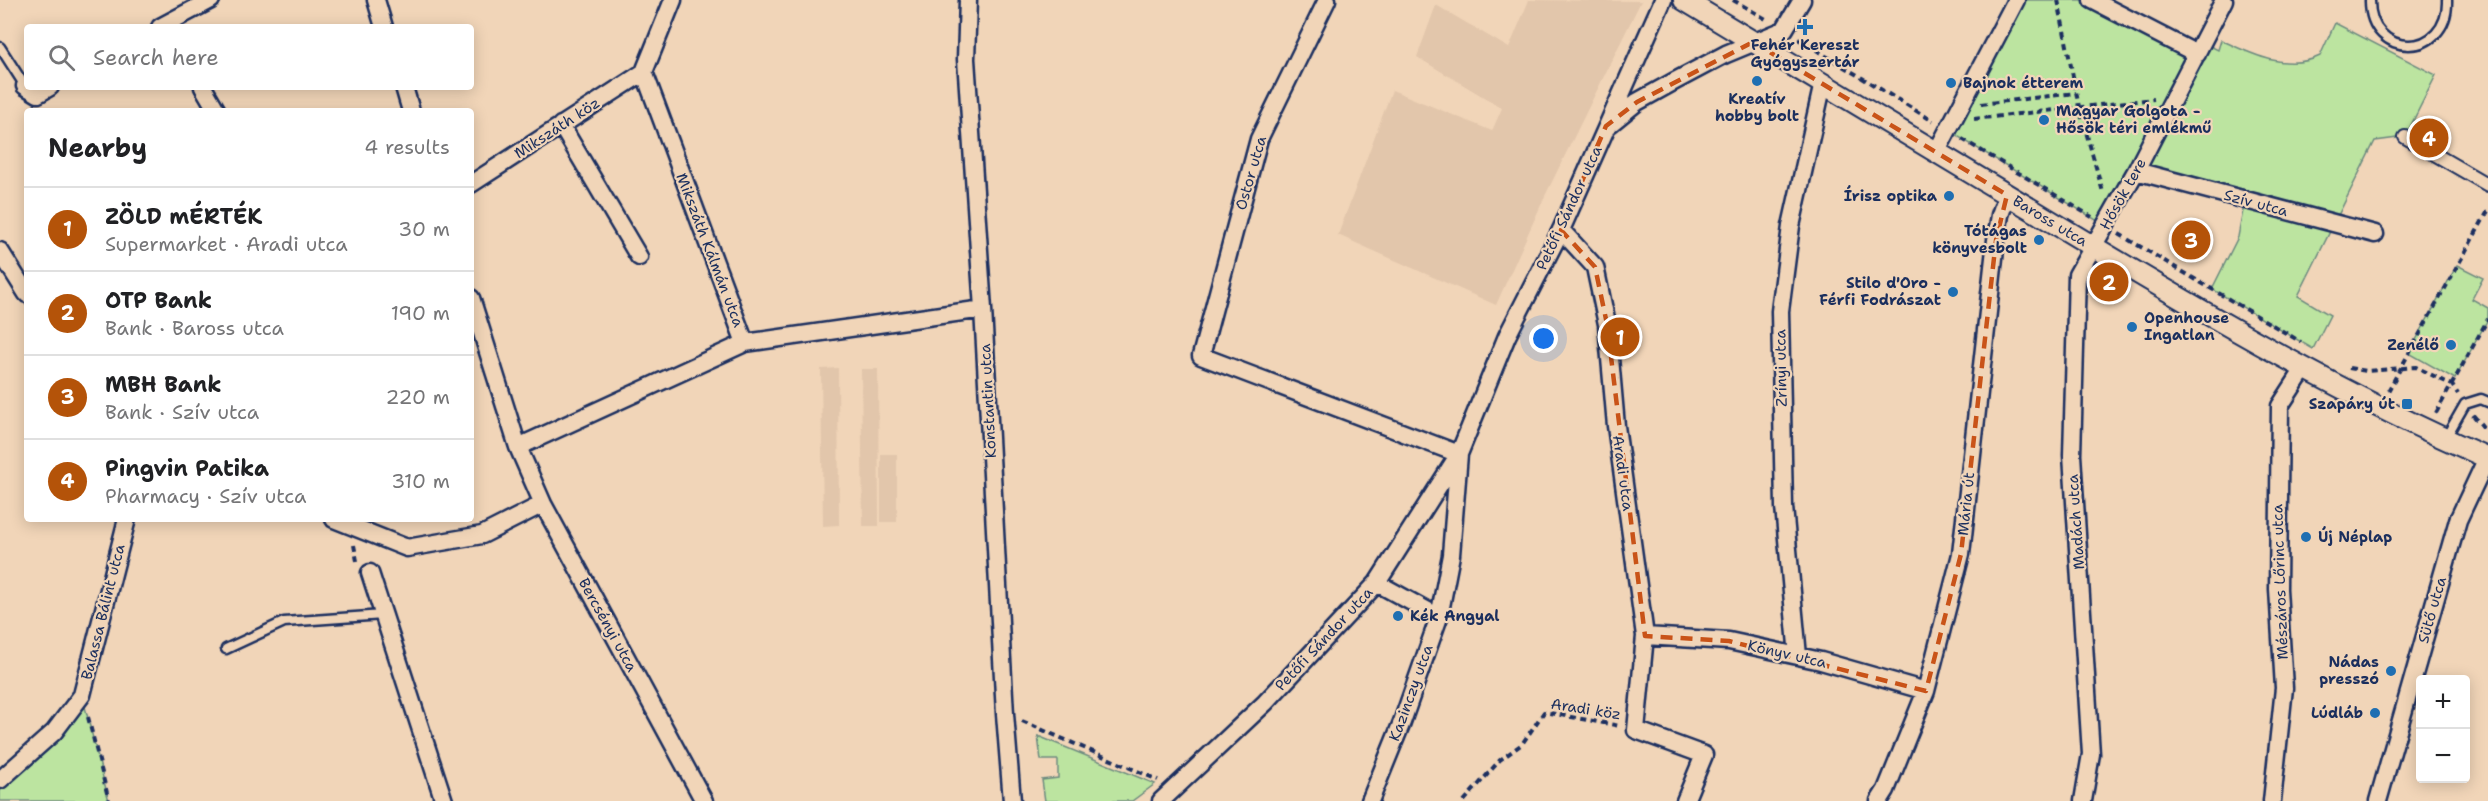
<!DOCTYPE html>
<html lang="en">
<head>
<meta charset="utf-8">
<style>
  body { margin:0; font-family:"Shantell Sans",sans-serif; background:#f2f2f2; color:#202124 }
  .controls { position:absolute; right:18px; bottom:18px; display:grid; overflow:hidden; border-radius:6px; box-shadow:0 3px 15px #0003 }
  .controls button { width:54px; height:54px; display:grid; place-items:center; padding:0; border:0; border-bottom:2px solid #e0e0e0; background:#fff; color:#202124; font:30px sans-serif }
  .you { position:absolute; left:1544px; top:339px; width:21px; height:21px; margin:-15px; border:4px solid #fff; border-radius:50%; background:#1a73e8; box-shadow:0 0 0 9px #1a73e833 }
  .badge { display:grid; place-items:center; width:39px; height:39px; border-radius:50%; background:#b45309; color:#fff; font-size:20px; font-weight:700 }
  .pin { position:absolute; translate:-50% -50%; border:3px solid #fff; box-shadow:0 2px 6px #0006 }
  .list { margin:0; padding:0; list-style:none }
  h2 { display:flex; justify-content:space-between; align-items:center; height:78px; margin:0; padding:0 24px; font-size:26px }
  h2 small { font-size:20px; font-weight:400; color:#757577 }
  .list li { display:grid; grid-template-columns:39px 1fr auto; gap:18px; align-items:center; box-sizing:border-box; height:84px; padding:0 24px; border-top:2px solid #e0e0e0 }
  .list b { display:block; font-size:22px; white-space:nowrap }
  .list p { margin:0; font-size:20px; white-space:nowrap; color:#757577 }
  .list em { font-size:20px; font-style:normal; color:#757577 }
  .icon { flex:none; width:33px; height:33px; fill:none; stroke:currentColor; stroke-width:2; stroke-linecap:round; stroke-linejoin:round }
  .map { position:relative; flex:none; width:2488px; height:801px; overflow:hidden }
  .search { position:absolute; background:#fff; box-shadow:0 3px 15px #0003; left:24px; top:24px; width:450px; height:66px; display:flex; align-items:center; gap:15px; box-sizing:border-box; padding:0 21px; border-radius:6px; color:#757577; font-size:22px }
  .panel { position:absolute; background:#fff; box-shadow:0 3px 15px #0003; left:24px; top:108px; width:450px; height:414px; border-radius:6px }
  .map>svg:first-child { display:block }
  .built { fill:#e2c6ab }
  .green { fill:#bce4a0; stroke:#6c8a7f; stroke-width:1.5 }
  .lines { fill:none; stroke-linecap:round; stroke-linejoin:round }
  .service-casing { stroke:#1b2f5e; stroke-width:13 }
  .pedestrian-casing { stroke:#1b2f5e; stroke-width:16 }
  .minor-casing { stroke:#1b2f5e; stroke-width:21 }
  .tertiary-casing { stroke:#1b2f5e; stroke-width:24 }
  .path { stroke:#1b2f5e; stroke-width:4; stroke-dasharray:6 4.5; stroke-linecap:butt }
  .service { stroke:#f1d5b8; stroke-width:8 }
  .pedestrian { stroke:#f1d5b8; stroke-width:12 }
  .minor { stroke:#f1d5b8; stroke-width:16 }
  .tertiary { stroke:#f1d5b8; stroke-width:20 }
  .marked { fill:none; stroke:#c95318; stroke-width:4.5; stroke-dasharray:12 8; stroke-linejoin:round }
  .poi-dot { fill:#1f6fb2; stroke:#f1d5b8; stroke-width:2 }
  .labels { text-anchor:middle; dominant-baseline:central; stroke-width:4.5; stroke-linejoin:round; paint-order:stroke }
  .poi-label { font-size:15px; font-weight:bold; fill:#1b2f5e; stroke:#f1d5b8; text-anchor:end }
  .street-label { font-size:15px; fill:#1b2f5e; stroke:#f1d5b8 }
</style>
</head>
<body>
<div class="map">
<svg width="2488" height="801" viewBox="0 0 2488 801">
  <rect width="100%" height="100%" fill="#f1d5b8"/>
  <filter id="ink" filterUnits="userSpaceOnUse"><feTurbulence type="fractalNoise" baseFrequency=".0167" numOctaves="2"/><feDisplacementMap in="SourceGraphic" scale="12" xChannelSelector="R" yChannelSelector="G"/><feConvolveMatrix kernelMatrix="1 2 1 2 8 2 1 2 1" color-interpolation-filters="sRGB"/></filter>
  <g filter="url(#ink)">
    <path class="built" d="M 1529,0 L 1641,1 L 1545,196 L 1496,305 L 1338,235 L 1392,90 L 1492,131 L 1502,108 L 1417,57 L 1436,5 L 1509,48 Z
      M 838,368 L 839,525 L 823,526 L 821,369 Z
      M 861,369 L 878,369 L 879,526 L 863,526 Z
      M 881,454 L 897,454 L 897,522 L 881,522 Z"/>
    <path class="green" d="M 2016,0 L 2092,0 L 2195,53 L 2202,42 L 2218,50 L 2221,40 C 2251,54 2287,72 2320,56 L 2335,23 L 2436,75 L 2405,137 L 2375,141 L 2298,296 L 2330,315 L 2313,349 L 2212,289 L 2238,237 L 2245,200 L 2136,171 L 2106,226 L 1949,131 Z
      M 2457,265 L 2483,278 L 2472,299 L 2488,308 L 2488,319 L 2455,379 L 2409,353 Z
      M 82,695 L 109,801 L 0,801 L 0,780 Z
      M 1038,736 L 1155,784 L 1132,801 L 1045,801 L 1042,780 L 1058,778 L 1058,760 L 1041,760 Z"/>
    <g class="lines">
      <defs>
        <path id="service" d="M 2370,0 C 2369,60 2449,60 2447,0
          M 0,47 L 25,86
          M 2445,439 L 2465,404 L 2481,399 L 2488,402
          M 226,649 L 284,622 L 383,615"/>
        <path id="pedestrian" d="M 2405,137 L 2488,185"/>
        <path id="minor" d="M 376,0 L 384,27
          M 673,0 L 644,72 L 745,343
          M 968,0 L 966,59 L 983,309 L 1005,714 L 1012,801
          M 1327,0 L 1259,139 L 1201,356 L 1459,454 L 1451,555 L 1439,617
          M 2092,0 L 2197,54
          M 160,27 L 211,0
          M 25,86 L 38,94 L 50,87
          M 203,87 L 217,111
          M 404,87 L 411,111
          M 1610,124 L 1637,102 L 1675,81 L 1726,54 L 1784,30 L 1802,0
          M 561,125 L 639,257
          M 1937,151 L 2016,0
          M 2136,171 L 2375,234
          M 471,184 L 644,72
          M 1561,230 L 1595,267 L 1607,324 L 1616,426 L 1645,636 L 1636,730 L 1704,755 L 1685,801
          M 0,251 L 27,294
          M 471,298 L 518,447 L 543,504 L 704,801
          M 518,447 L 745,343 L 983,309
          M 334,519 L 407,548 L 482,535 L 543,504
          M 370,573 L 444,801
          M 1645,636 L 1729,641 L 1821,661 L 1926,691
          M 1798,656 L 1784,507 L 1780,311 L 1791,226 L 1823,83
          M 0,780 L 54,732 L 82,695 L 127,519
          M 1161,801 L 1265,703 L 1377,583 L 1459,454 L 1507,336 L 1561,230 L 1663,0
          M 1370,801 L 1402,722 L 1439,617 L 1377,583
          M 1879,801 L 1886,790 L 1926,691 L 1961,554 L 1996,240 L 2000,215 L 2007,195
          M 2083,801 L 2091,754 L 2072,455 L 2077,275 L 2136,171 L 2224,0
          M 2272,801 L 2284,688 L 2278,589 L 2280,406 L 2304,369
          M 2378,801 L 2458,520 L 2487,458"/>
        <path id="tertiary" d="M 1684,0 C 1816,79 1947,159 2079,238 C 2212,318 2345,396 2488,458"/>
      </defs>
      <use href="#service" class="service-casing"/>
      <use href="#pedestrian" class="pedestrian-casing"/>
      <use href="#minor" class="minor-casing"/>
      <use href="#tertiary" class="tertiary-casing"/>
      <path class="path" d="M 1733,0 L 1766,19
        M 2058,0 L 2079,107 L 2103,192
        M 1798,39 L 1933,121
        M 1981,104 L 2076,93
        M 1974,119 L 2154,99
        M 1962,139 L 2092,217
        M 2119,234 L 2301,342
        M 2349,368 L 2367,371 L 2416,367 L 2452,385 L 2458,394
        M 2388,391 L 2488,211
        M 2436,413 L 2488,319
        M 2473,415 L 2483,427 L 2488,429
        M 354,545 L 357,561
        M 88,717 L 109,801
        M 1022,721 L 1158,780
        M 1464,801 L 1500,760 L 1522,744 L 1544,712 L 1620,726"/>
      <use href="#service" class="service"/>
      <use href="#pedestrian" class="pedestrian"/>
      <use href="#minor" class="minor"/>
      <use href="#tertiary" class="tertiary"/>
    </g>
  </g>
  <path class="marked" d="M 1753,42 L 2007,195 L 1996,240 L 1961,554 L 1926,691 L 1729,641 L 1645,636 L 1607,324 L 1595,267 L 1561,230 L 1606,126 L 1637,102 Z"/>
  <g class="poi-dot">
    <path d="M1802 18h6v6h6v6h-6v6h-6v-6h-6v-6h6z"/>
    <circle cx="1757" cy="81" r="6"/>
    <circle cx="1951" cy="83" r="6"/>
    <circle cx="2044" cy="120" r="6"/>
    <circle cx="1949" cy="196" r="6"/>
    <circle cx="2039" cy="240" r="6"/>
    <circle cx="1953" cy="292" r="6"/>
    <circle cx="2132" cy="327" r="6"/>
    <circle cx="2451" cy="345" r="6"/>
    <rect x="2401" y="398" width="12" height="12" rx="3"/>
    <circle cx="2306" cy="537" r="6"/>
    <circle cx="1398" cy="616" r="6"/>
    <circle cx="2391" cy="671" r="6"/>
    <circle cx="2375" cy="713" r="6"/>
  </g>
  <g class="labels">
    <g class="poi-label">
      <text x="1805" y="45" text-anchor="middle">Fehér Kereszt<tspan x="1805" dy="17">Gyógyszertár</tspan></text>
      <text x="1963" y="83" text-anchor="start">Bajnok étterem</text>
      <text x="1757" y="99" text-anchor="middle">Kreatív<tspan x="1757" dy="17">hobby bolt</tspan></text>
      <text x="2056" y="111" text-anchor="start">Magyar Golgota -<tspan x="2056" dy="17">Hősök téri emlékmű</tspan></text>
      <text x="1937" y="196">Írisz optika</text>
      <text x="2027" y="231">Tótágas<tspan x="2027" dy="17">könyvesbolt</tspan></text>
      <text x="1941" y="283">Stilo d'Oro -<tspan x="1941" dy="17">Férfi Fodrászat</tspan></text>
      <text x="2144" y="318" text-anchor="start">Openhouse<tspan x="2144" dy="17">Ingatlan</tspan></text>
      <text x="2439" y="345">Zenélő</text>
      <text x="2395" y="404">Szapáry út</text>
      <text x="2318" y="537" text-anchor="start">Új Néplap</text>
      <text x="1410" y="616" text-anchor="start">Kék Angyal</text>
      <text x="2379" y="662">Nádas<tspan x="2379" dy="17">presszó</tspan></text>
      <text x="2363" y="713">Lúdláb</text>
    </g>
    <g class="street-label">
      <text transform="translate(557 128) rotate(-33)">Mikszáth köz</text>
      <text transform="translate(1251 173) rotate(-74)">Ostor utca</text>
      <text transform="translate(2123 194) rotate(-61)">Hősök tere</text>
      <text transform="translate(2256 203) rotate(15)">Szív utca</text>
      <text transform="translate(1569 208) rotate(-65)">Petőfi Sándor utca</text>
      <text transform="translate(2050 221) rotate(31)">Baross utca</text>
      <text transform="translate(710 250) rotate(69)">Mikszáth Kálmán utca</text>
      <text transform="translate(1781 368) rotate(-91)">Zrínyi utca</text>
      <text transform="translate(988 401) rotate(-93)">Konstantin utca</text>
      <text transform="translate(1623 473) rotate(82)">Aradi utca</text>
      <text transform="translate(1966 504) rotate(-84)">Mária út</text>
      <text transform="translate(2076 522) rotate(-94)">Madách utca</text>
      <text transform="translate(2280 582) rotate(-92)">Mészáros Lőrinc utca</text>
      <text transform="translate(2432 610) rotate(-74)">Sütő utca</text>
      <text transform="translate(103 612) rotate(-76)">Balassa Bálint utca</text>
      <text transform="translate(608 625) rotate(61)">Bercsényi utca</text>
      <text transform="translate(1324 639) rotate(-47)">Petőfi Sándor utca</text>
      <text transform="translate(1787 654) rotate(13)">Könyv utca</text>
      <text transform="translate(1411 693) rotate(-70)">Kazinczy utca</text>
      <text transform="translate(1586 709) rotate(9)">Aradi köz</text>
    </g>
  </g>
</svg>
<div class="controls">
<button>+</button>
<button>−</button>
</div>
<div class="you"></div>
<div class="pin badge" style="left:1620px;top:337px">1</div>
<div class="pin badge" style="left:2109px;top:282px">2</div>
<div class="pin badge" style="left:2191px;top:240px">3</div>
<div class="pin badge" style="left:2429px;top:138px">4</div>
<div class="search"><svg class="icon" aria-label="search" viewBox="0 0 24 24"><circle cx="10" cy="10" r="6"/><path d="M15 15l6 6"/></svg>Search here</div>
<section class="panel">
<h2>Nearby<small>4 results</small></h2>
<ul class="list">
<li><span class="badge">1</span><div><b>ZÖLD mÉRTÉK</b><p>Supermarket · Aradi utca</p></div><em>30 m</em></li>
<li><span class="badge">2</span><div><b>OTP Bank</b><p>Bank · Baross utca</p></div><em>190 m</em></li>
<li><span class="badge">3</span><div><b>MBH Bank</b><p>Bank · Szív utca</p></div><em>220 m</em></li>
<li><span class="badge">4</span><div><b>Pingvin Patika</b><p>Pharmacy · Szív utca</p></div><em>310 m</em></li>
</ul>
</section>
</div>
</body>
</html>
